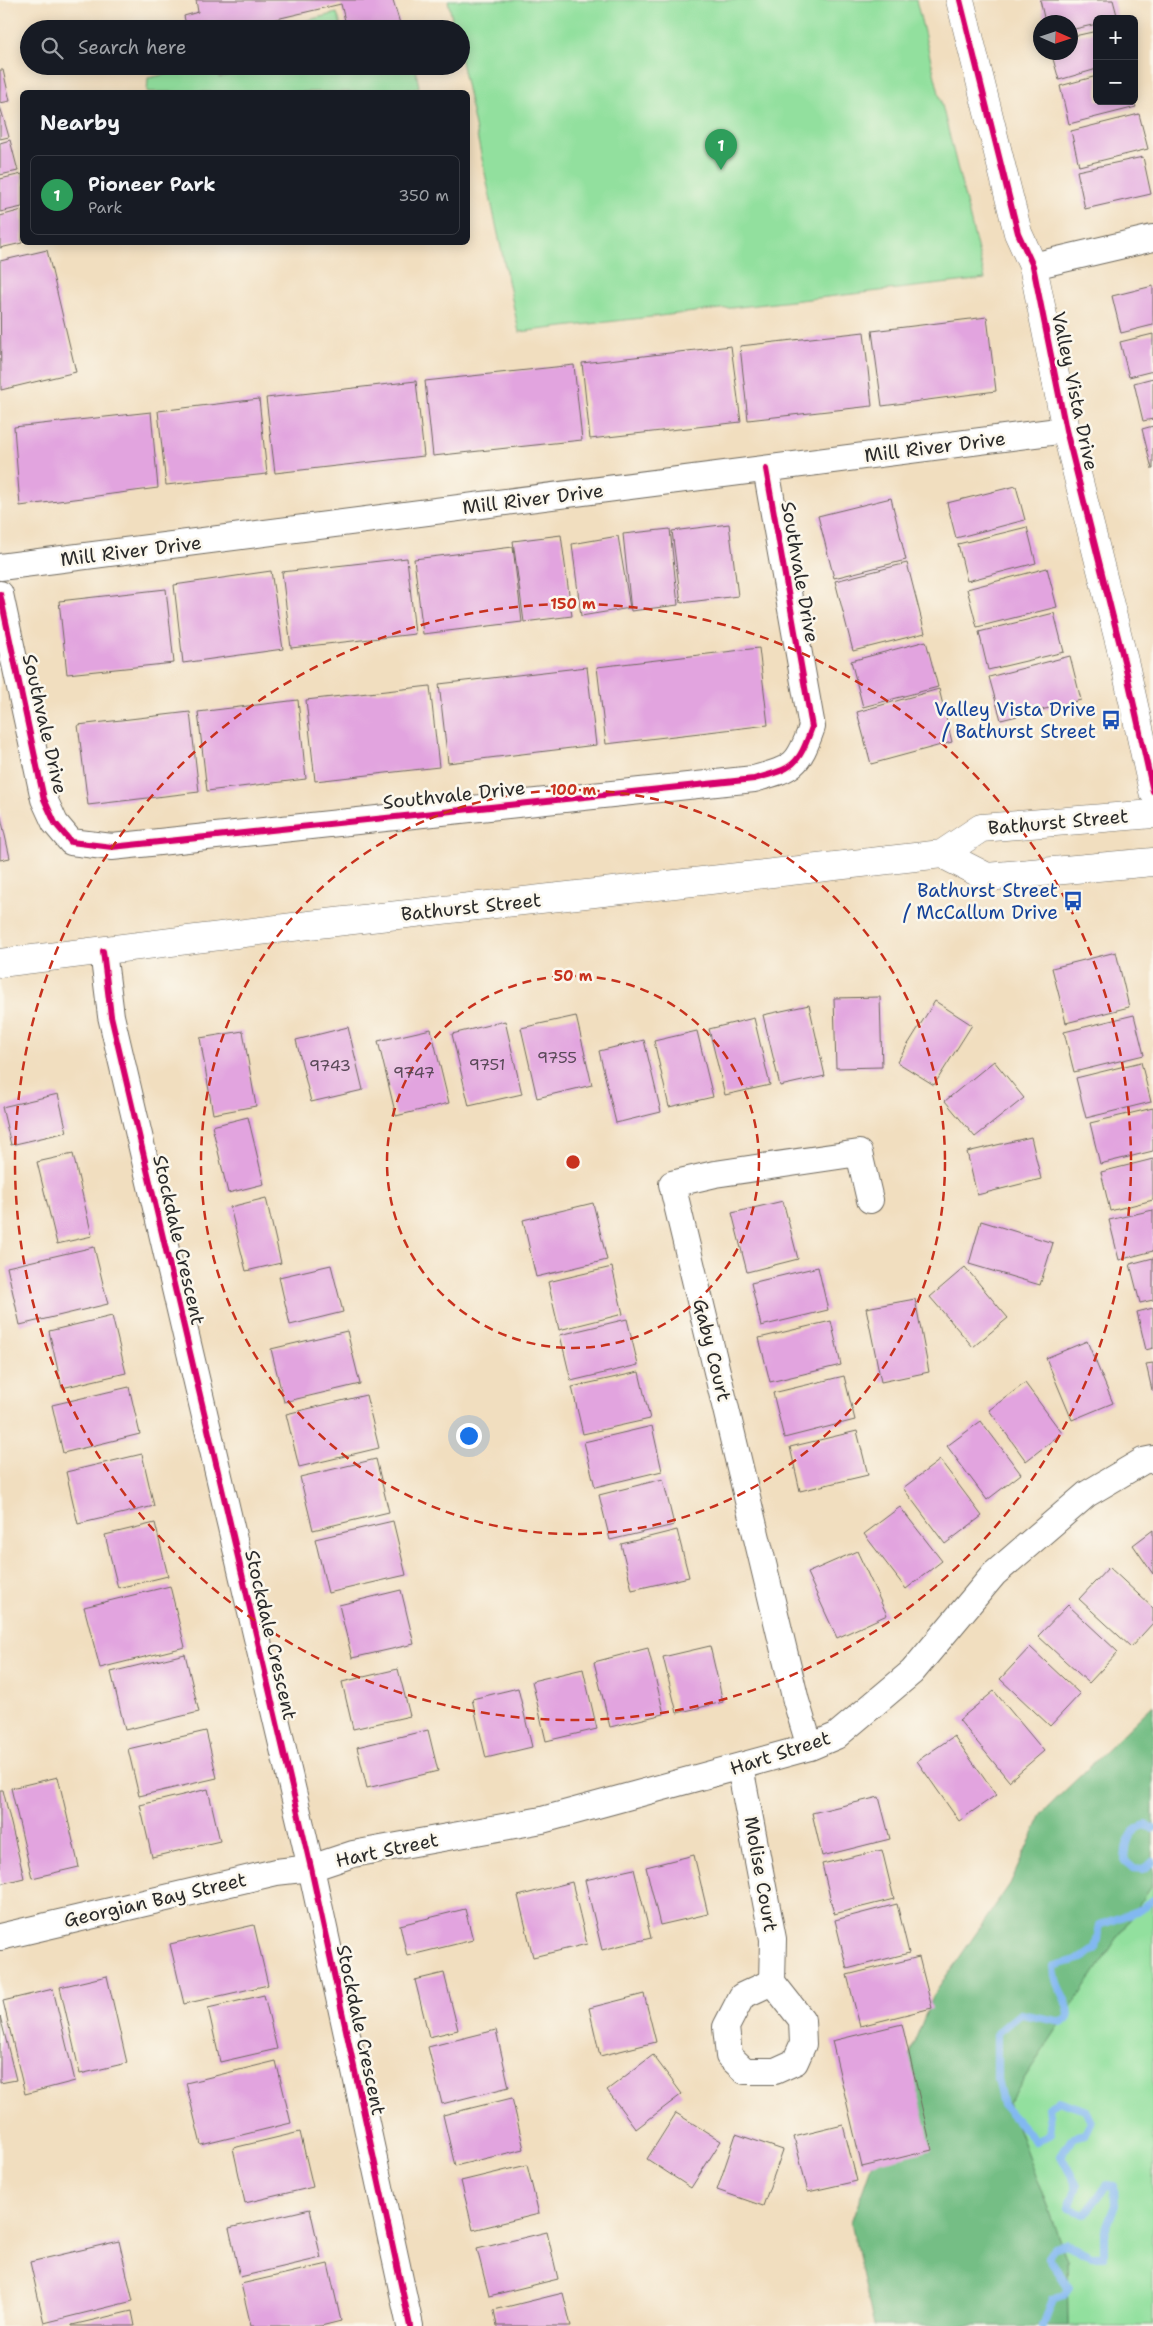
<!DOCTYPE html>
<html lang="en">
<head>
<meta charset="utf-8">
<style>
  body { margin:0; font-family:"Shantell Sans",sans-serif; background:#242831; color:#f1f3f6 }
  .controls { position:absolute; right:15px; top:15px; display:grid; overflow:hidden; border-radius:8px; box-shadow:0 2px 12px #0003 }
  .controls button { width:45px; height:45px; display:grid; place-items:center; padding:0; border:0; border-bottom:1px solid #363941; background:#171b24; color:#f1f3f6; font:25px sans-serif }
  .compass { position:absolute; left:1033px; top:15px; width:45px; height:45px; border-radius:50%; background:#171b24; box-shadow:0 2px 12px #0003; rotate:93deg }
  .you { position:absolute; left:468px; top:1435px; width:18px; height:18px; margin:-12px; border:4px solid #fff; border-radius:50%; background:#1a73e8; box-shadow:0 0 0 8px #1a73e833 }
  .badge { display:grid; place-items:center; width:32px; height:32px; border-radius:50%; background:#2563eb; color:#fff; font-size:16px; font-weight:700 }
  .pin { position:absolute; translate:-50% -41px; filter:drop-shadow(0 1px 2px #0008) }
  .pin::after { content:''; position:absolute; top:26px; width:18px; height:15px; background:inherit; clip-path:polygon(0 0,100% 0,50% 100%) }
  .list { margin:0; padding:0; list-style:none }
  h2 { display:flex; justify-content:space-between; align-items:center; height:65px; margin:0; padding:0 20px; font-size:21px }
  h2 small { font-size:16px; font-weight:400; color:#9ea1a6 }
  .list li { display:grid; grid-template-columns:32px 1fr auto; gap:15px; align-items:center; box-sizing:border-box; height:80px; margin:0 10px 10px; padding:0 10px; border:1px solid #363941; border-radius:8px }
  .list b { display:block; font-size:19px; white-space:nowrap }
  .list p { margin:0; font-size:16px; white-space:nowrap; color:#9ea1a6 }
  .list em { font-size:16px; font-style:normal; color:#9ea1a6 }
  .icon { flex:none; width:28px; height:28px; fill:none; stroke:currentColor; stroke-width:2; stroke-linecap:round; stroke-linejoin:round }
  .map { position:relative; flex:none; width:1153px; height:2326px; overflow:hidden }
  .search { position:absolute; background:#171b24; box-shadow:0 2px 12px #0003; left:20px; top:20px; width:450px; height:55px; display:flex; align-items:center; gap:12px; box-sizing:border-box; padding:0 18px; border-radius:28px; color:#9ea1a6; font-size:19px }
  .panel { position:absolute; background:#171b24; box-shadow:0 2px 12px #0003; left:20px; top:90px; width:450px; height:155px; border-radius:8px }
  .map>svg:first-child { display:block }
  .green { fill:#92e09e; stroke:#5e8664 }
  .forest { fill:#75be85; stroke:#507458 }
  .lines { fill:none; stroke-linecap:round; stroke-linejoin:round }
  .stream { stroke:#82b8f1; stroke-width:8 }
  .building { fill:#e2a4df }
  .minor-casing { stroke:#706a5f; stroke-width:28 }
  .tertiary-casing { stroke:#706a5f; stroke-width:29 }
  .secondary-casing { stroke:#706a5f; stroke-width:29 }
  .minor { stroke:#fff; stroke-width:26 }
  .tertiary { stroke:#fff; stroke-width:28 }
  .secondary { stroke:#fff; stroke-width:28 }
  .cycleway-casing { stroke:#fbf7ec; stroke-width:9 }
  .cycleway { stroke:#d6006c; stroke-width:6 }
  .ring { fill:none; stroke:#c8321e; stroke-width:2.5; stroke-dasharray:9 6 }
  .labels { text-anchor:middle; dominant-baseline:central; stroke-width:5; stroke-linejoin:round; paint-order:stroke }
  .number-label { font-size:16px; fill:#594958 }
  .street-label { font-size:19px; fill:#2b2b2b; stroke:#fbf7ec }
  .transit-label { font-size:19px; fill:#164399; stroke:#fbf7ec; text-anchor:end }
  .centre { fill:#c8321e; stroke:#fbf7ec; stroke-width:2.5 }
  .ring-label { font-size:15px; text-anchor:middle; font-weight:bold; fill:#c8321e; stroke:#fbf7ec; stroke-width:5; stroke-linejoin:round; paint-order:stroke }
</style>
</head>
<body>
<div class="map">
<svg width="1153" height="2326" viewBox="0 0 1153 2326">
  <rect width="100%" height="100%" fill="#fbf7ec"/>
  <filter id="ink" filterUnits="userSpaceOnUse"><feTurbulence type="fractalNoise" baseFrequency=".02" numOctaves="2"/><feDisplacementMap in="SourceGraphic" scale="10" xChannelSelector="R" yChannelSelector="G"/><feConvolveMatrix kernelMatrix="1 2 1 2 8 2 1 2 1" color-interpolation-filters="sRGB"/></filter>
  <filter id="wash" filterUnits="userSpaceOnUse"><feTurbulence type="fractalNoise" baseFrequency=".0096" numOctaves="4" result="noise"/><feDisplacementMap in="SourceGraphic" scale="20" xChannelSelector="R" yChannelSelector="G"/><feGaussianBlur stdDeviation="1.12" result="paint"/><feColorMatrix in="noise" values="0 0 0 0 0 0 0 0 0 0 0 0 0 0 0 0 0 1.4 0 .05"/><feComposite in="paint" operator="in"/></filter>
  <g filter="url(#wash)">
    <rect width="100%" height="100%" fill="#f1debf"/>
    <path class="green" d="M 448,0 L 916,0 L 985,279 L 519,332 L 461,61 L 461,29 L 454,29 Z
      M 337,13 L 342,29 L 280,29 L 279,27 Z
      M 207,66 L 217,66 L 219,78 L 262,66 L 415,66 L 419,87 L 397,92 L 147,92 L 148,78 Z
      M 1153,1884 L 1153,2326 L 1068,2326 L 1067,2260 L 1008,2103 Z"/>
    <path class="forest" d="M 1153,1705 L 1153,1884 L 1008,2103 L 1067,2260 L 1068,2326 L 874,2326 L 851,2223 L 915,2040 L 933,1996 L 1010,1884 L 1043,1812 Z"/>
    <g class="lines">
      <path class="stream" d="M 1153,1828 L 1145,1825 C 1127,1831 1126,1844 1125,1861 L 1133,1868 L 1143,1869 L 1153,1862
        M 1043,2326 L 1053,2299 L 1064,2295 L 1069,2288 L 1048,2256 L 1054,2247 L 1067,2244 L 1091,2256 L 1104,2256 L 1104,2234 L 1115,2204 L 1114,2186 L 1107,2185 L 1085,2214 L 1069,2208 L 1077,2186 L 1061,2156 L 1073,2137 L 1085,2134 L 1091,2122 L 1085,2110 L 1058,2101 L 1048,2107 L 1051,2133 L 1036,2142 L 1003,2105 L 997,2079 L 997,2033 L 1020,2014 L 1063,2022 L 1069,2017 C 1069,1998 1054,1989 1054,1966 L 1082,1958 L 1095,1949 L 1100,1925 L 1142,1909 L 1153,1900"/>
    </g>
    <g id="blocks">
      <path class="building" d="M 196,0 L 393,0 L 401,27 L 392,29 L 347,29 L 341,4 L 272,20 L 274,29 L 187,29 L 184,16 L 198,12 Z
        M 1040,0 L 1113,0 L 1118,19 L 1097,19 L 1097,24 L 1070,30 L 1070,22 L 1045,22 Z
        M 1097,31 L 1097,69 L 1059,80 L 1051,52 L 1070,52 L 1070,37 Z
        M 0,70 L 3,70 L 10,101 L 0,103 Z
        M 1097,76 L 1097,101 L 1134,101 L 1136,107 L 1069,124 L 1060,86 Z
        M 0,106 L 9,137 L 0,139 Z
        M 1139,114 L 1148,149 L 1079,166 L 1071,131 Z
        M 10,140 L 18,171 L 0,175 L 0,143 Z
        M 1143,157 L 1151,194 L 1085,209 L 1077,171 Z
        M 22,174 L 22,207 L 0,212 L 0,179 Z
        M 22,210 L 22,243 L 0,248 L 0,216 Z
        M 47,250 L 76,372 L 1,390 L 0,261 Z
        M 1153,286 L 1153,325 L 1121,333 L 1112,296 Z
        M 987,317 L 996,391 L 882,406 L 872,331 Z
        M 864,332 L 872,406 L 748,420 L 740,346 Z
        M 1153,334 L 1153,371 L 1129,377 L 1120,342 Z
        M 731,346 L 741,422 L 590,439 L 582,363 Z
        M 574,365 L 582,440 L 433,456 L 425,381 Z
        M 1153,378 L 1153,419 L 1143,421 L 1134,383 Z
        M 416,381 L 424,456 L 275,473 L 266,398 Z
        M 259,399 L 267,474 L 166,485 L 158,411 Z
        M 151,412 L 158,488 L 20,506 L 14,427 Z
        M 1153,426 L 1153,469 L 1152,469 L 1142,429 Z
        M 1016,486 L 1025,520 L 956,538 L 947,503 Z
        M 891,498 L 906,560 L 834,578 L 818,516 Z
        M 729,524 L 738,596 L 681,603 L 672,531 Z
        M 1027,527 L 1036,563 L 967,581 L 958,544 Z
        M 670,529 L 678,605 L 631,611 L 623,534 Z
        M 561,535 L 572,616 L 524,622 L 513,541 Z
        M 618,536 L 630,608 L 581,616 L 572,544 Z
        M 513,547 L 522,622 L 423,634 L 414,559 Z
        M 407,558 L 415,634 L 291,648 L 282,572 Z
        M 907,563 L 925,633 L 853,651 L 835,581 Z
        M 1047,568 L 1057,607 L 977,627 L 967,589 Z
        M 271,571 L 283,649 L 183,663 L 174,585 Z
        M 166,589 L 174,663 L 67,674 L 59,601 Z
        M 1054,613 L 1064,652 L 988,670 L 979,632 Z
        M 926,641 L 938,687 L 863,707 L 851,661 Z
        M 759,648 L 768,725 L 606,744 L 597,667 Z
        M 1070,656 L 1081,700 L 1001,720 L 989,677 Z
        M 587,667 L 596,745 L 448,763 L 439,684 Z
        M 430,686 L 439,767 L 315,781 L 306,700 Z
        M 939,689 L 952,742 L 871,764 L 857,712 Z
        M 298,700 L 306,779 L 207,791 L 198,712 Z
        M 190,712 L 199,792 L 88,805 L 78,725 Z
        M 0,813 L 10,858 L 0,860 Z
        M 1116,952 L 1129,1007 L 1066,1023 L 1052,968 Z
        M 880,997 L 882,1067 L 836,1068 L 834,998 Z
        M 935,1001 L 972,1025 L 934,1085 L 897,1062 Z
        M 809,1005 L 825,1076 L 780,1086 L 763,1015 Z
        M 1134,1015 L 1144,1055 L 1074,1072 L 1064,1032 Z
        M 576,1016 L 592,1085 L 537,1098 L 521,1028 Z
        M 754,1018 L 770,1085 L 725,1095 L 709,1029 Z
        M 505,1021 L 522,1094 L 469,1106 L 452,1034 Z
        M 348,1027 L 363,1090 L 311,1102 L 296,1040 Z
        M 431,1029 L 449,1103 L 396,1116 L 378,1041 Z
        M 243,1031 L 256,1106 L 213,1114 L 200,1038 Z
        M 697,1031 L 713,1097 L 669,1107 L 654,1041 Z
        M 644,1040 L 661,1112 L 616,1123 L 599,1051 Z
        M 994,1061 L 1024,1098 L 975,1137 L 945,1101 Z
        M 1141,1062 L 1151,1102 L 1086,1118 L 1076,1078 Z
        M 58,1094 L 67,1132 L 11,1145 L 2,1107 Z
        M 1153,1108 L 1153,1151 L 1100,1164 L 1090,1123 Z
        M 248,1117 L 264,1184 L 228,1193 L 212,1126 Z
        M 1031,1137 L 1041,1179 L 977,1195 L 967,1152 Z
        M 73,1154 L 92,1236 L 57,1244 L 37,1162 Z
        M 1153,1159 L 1153,1200 L 1110,1211 L 1101,1172 Z
        M 266,1198 L 281,1263 L 246,1271 L 230,1207 Z
        M 783,1201 L 798,1259 L 747,1272 L 732,1213 Z
        M 593,1203 L 607,1260 L 536,1277 L 523,1220 Z
        M 1153,1210 L 1153,1251 L 1119,1260 L 1109,1220 Z
        M 981,1221 L 1053,1243 L 1040,1285 L 969,1264 Z
        M 94,1247 L 108,1304 L 20,1325 L 7,1267 Z
        M 1153,1258 L 1153,1300 L 1140,1303 L 1130,1264 Z
        M 331,1265 L 343,1312 L 290,1325 L 279,1277 Z
        M 612,1267 L 623,1314 L 559,1330 L 548,1282 Z
        M 818,1267 L 828,1310 L 761,1326 L 751,1283 Z
        M 965,1267 L 1008,1318 L 973,1347 L 930,1297 Z
        M 915,1299 L 929,1372 L 881,1382 L 866,1308 Z
        M 1153,1308 L 1153,1348 L 1146,1350 L 1137,1312 Z
        M 112,1316 L 126,1373 L 62,1388 L 49,1331 Z
        M 627,1319 L 638,1365 L 571,1381 L 560,1335 Z
        M 831,1321 L 841,1365 L 770,1382 L 759,1338 Z
        M 347,1331 L 360,1384 L 284,1402 L 271,1349 Z
        M 1087,1341 L 1113,1403 L 1072,1420 L 1046,1358 Z
        M 1153,1363 L 1153,1390 L 1152,1390 L 1146,1364 Z
        M 639,1372 L 650,1419 L 583,1434 L 572,1387 Z
        M 844,1376 L 855,1420 L 784,1438 L 773,1393 Z
        M 1025,1383 L 1062,1433 L 1026,1461 L 989,1410 Z
        M 129,1387 L 140,1434 L 63,1453 L 52,1405 Z
        M 366,1395 L 379,1448 L 299,1467 L 286,1414 Z
        M 981,1421 L 1021,1474 L 987,1500 L 947,1446 Z
        M 652,1426 L 662,1471 L 595,1487 L 584,1442 Z
        M 857,1431 L 868,1475 L 800,1491 L 790,1447 Z
        M 142,1454 L 154,1506 L 78,1524 L 66,1472 Z
        M 376,1459 L 389,1512 L 313,1530 L 300,1477 Z
        M 940,1460 L 982,1516 L 945,1544 L 903,1488 Z
        M 663,1479 L 674,1525 L 610,1540 L 599,1495 Z
        M 900,1507 L 942,1561 L 906,1589 L 864,1534 Z
        M 393,1521 L 406,1575 L 328,1593 L 315,1539 Z
        M 155,1523 L 168,1576 L 118,1588 L 105,1535 Z
        M 677,1530 L 689,1577 L 632,1590 L 621,1544 Z
        M 1153,1530 L 1153,1574 L 1133,1545 Z
        M 857,1551 L 887,1615 L 837,1638 L 807,1573 Z
        M 1109,1567 L 1153,1608 L 1153,1623 L 1131,1647 L 1079,1599 Z
        M 170,1586 L 185,1647 L 100,1668 L 84,1607 Z
        M 401,1590 L 414,1644 L 352,1658 L 339,1605 Z
        M 1068,1605 L 1118,1652 L 1089,1683 L 1038,1636 Z
        M 710,1646 L 723,1702 L 677,1713 L 663,1657 Z
        M 1030,1647 L 1080,1694 L 1050,1726 L 1000,1679 Z
        M 648,1648 L 664,1714 L 610,1727 L 594,1662 Z
        M 185,1654 L 199,1712 L 125,1730 L 111,1672 Z
        M 398,1669 L 410,1716 L 353,1729 L 342,1682 Z
        M 583,1669 L 597,1729 L 546,1741 L 532,1681 Z
        M 518,1688 L 532,1747 L 486,1758 L 472,1699 Z
        M 994,1691 L 1044,1751 L 1009,1781 L 959,1720 Z
        M 428,1730 L 438,1771 L 367,1788 L 357,1747 Z
        M 206,1731 L 217,1778 L 139,1796 L 128,1749 Z
        M 954,1736 L 996,1795 L 959,1821 L 917,1761 Z
        M 58,1777 L 79,1867 L 32,1878 L 11,1788 Z
        M 208,1789 L 220,1841 L 152,1857 L 140,1805 Z
        M 0,1790 L 3,1790 L 24,1878 L 0,1884 Z
        M 879,1797 L 890,1839 L 822,1856 L 812,1813 Z
        M 882,1850 L 894,1899 L 834,1914 L 822,1864 Z
        M 694,1855 L 708,1914 L 660,1925 L 646,1867 Z
        M 634,1869 L 651,1938 L 602,1950 L 585,1880 Z
        M 572,1882 L 587,1944 L 533,1957 L 518,1896 Z
        M 897,1904 L 909,1953 L 847,1969 L 835,1920 Z
        M 465,1909 L 473,1940 L 407,1956 L 400,1925 Z
        M 254,1925 L 268,1985 L 184,2004 L 170,1944 Z
        M 919,1957 L 932,2008 L 860,2026 L 847,1975 Z
        M 444,1973 L 458,2030 L 429,2037 L 415,1980 Z
        M 107,1976 L 127,2063 L 80,2074 L 60,1987 Z
        M 53,1989 L 75,2081 L 25,2094 L 3,2001 Z
        M 644,1994 L 656,2042 L 600,2056 L 589,2008 Z
        M 264,1995 L 277,2049 L 220,2062 L 208,2008 Z
        M 0,2016 L 16,2080 L 0,2083 Z
        M 902,2024 L 932,2150 L 862,2167 L 832,2041 Z
        M 496,2030 L 509,2087 L 442,2104 L 428,2047 Z
        M 653,2055 L 682,2094 L 636,2129 L 607,2090 Z
        M 276,2061 L 291,2123 L 201,2145 L 186,2083 Z
        M 512,2098 L 524,2149 L 455,2166 L 443,2115 Z
        M 676,2113 L 721,2141 L 691,2188 L 647,2159 Z
        M 843,2125 L 857,2181 L 808,2192 L 794,2137 Z
        M 300,2132 L 313,2187 L 245,2203 L 233,2148 Z
        M 736,2134 L 783,2150 L 763,2206 L 717,2190 Z
        M 527,2165 L 539,2214 L 473,2230 L 461,2181 Z
        M 310,2209 L 321,2258 L 240,2277 L 229,2228 Z
        M 547,2232 L 558,2279 L 489,2296 L 477,2249 Z
        M 119,2241 L 133,2301 L 44,2323 L 30,2262 Z
        M 328,2264 L 341,2321 L 321,2326 L 251,2326 L 241,2284 Z
        M 563,2293 L 571,2326 L 497,2326 L 494,2310 Z
        M 132,2311 L 135,2326 L 72,2326 L 72,2325 Z"/>
    </g>
  </g>
  <g filter="url(#ink)">
    <use href="#blocks" fill-opacity="0" stroke="#706a5f" stroke-width="1"/>
    <g class="lines">
      <defs>
        <path id="minor" d="M 1033,266 L 1153,238
          M 0,567 L 1066,430
          M 0,594 L 44,799 L 55,823 L 71,842 L 112,847 L 754,779 C 793,768 798,767 812,727 L 766,469
          M 103,951 L 111,1016 L 311,1868 L 410,2326
          M 810,1747 L 796,1701 L 672,1184 L 715,1174 L 859,1153 L 870,1200
          M 740,1767 L 773,1939 L 772,1982 L 742,1996 L 726,2027 L 729,2056 L 745,2071 L 775,2071 L 795,2062 L 803,2044 L 802,2020 L 772,1982
          M 0,1937 L 276,1872 L 311,1868 L 353,1854 L 542,1820 L 810,1747 L 836,1736 L 912,1672 L 994,1574 L 1087,1494 L 1143,1461 L 1153,1459"/>
        <path id="tertiary" d="M 960,0 L 1018,233 L 1033,266 L 1066,430 L 1125,665 L 1153,791"/>
        <path id="secondary" d="M 942,854 L 987,877 L 1153,862
          M 0,963 L 309,925 L 942,854 L 981,828 L 1153,814"/>
      </defs>
      <use href="#minor" class="minor-casing"/>
      <use href="#tertiary" class="tertiary-casing"/>
      <use href="#secondary" class="secondary-casing"/>
      <use href="#minor" class="minor"/>
      <use href="#tertiary" class="tertiary"/>
      <use href="#secondary" class="secondary"/>
      <defs>
        <path id="cycleway" d="M 960,0 L 1018,233 L 1033,266 L 1066,430 L 1125,665 L 1153,791
          M 0,594 L 44,799 L 55,823 L 71,842 L 112,847 L 754,779 C 793,768 798,767 812,727 L 766,469
          M 103,951 L 111,1016 L 311,1868 L 410,2326"/>
      </defs>
      <use href="#cycleway" class="cycleway-casing"/>
      <use href="#cycleway" class="cycleway"/>
    </g>
  </g>
  <g class="ring">
    <circle cx="573" cy="1162" r="186"/>
    <circle cx="573" cy="1162" r="372"/>
    <circle cx="573" cy="1162" r="558"/>
  </g>
  <defs>
    <symbol id="bus-bare" viewBox="-9 -9 18 18"><path d="M-5-6H5V4H4V6H2V4H-2V6H-4V4H-5ZM-3.5-4V0h7V-4ZM-3.5 1.2v1.5H-2V1.2ZM2 1.2v1.5H3.5V1.2Z" fill="#1a4fb4" stroke="#fbf7ec" stroke-width="2.5" paint-order="stroke"/></symbol>
  </defs>
  <g fill-rule="evenodd">
    <use href="#bus-bare" x="1097" y="706" width="28" height="28"/>
    <use href="#bus-bare" x="1059" y="887" width="28" height="28"/>
  </g>
  <g class="labels">
    <g class="number-label">
      <text x="557" y="1057">9755</text>
      <text x="487" y="1064">9751</text>
      <text x="330" y="1065">9743</text>
      <text x="414" y="1072">9747</text>
    </g>
    <g class="street-label">
      <text transform="translate(1075 391) rotate(78)">Valley Vista Drive</text>
      <text transform="translate(935 447) rotate(-7)">Mill River Drive</text>
      <text transform="translate(533 499) rotate(-7)">Mill River Drive</text>
      <text transform="translate(131 551) rotate(-7)">Mill River Drive</text>
      <text transform="translate(800 572) rotate(80)">Southvale Drive</text>
      <text transform="translate(45 724) rotate(77)">Southvale Drive</text>
      <text transform="translate(454 795) rotate(-6)">Southvale Drive</text>
      <text transform="translate(1058 822) rotate(-5)">Bathurst Street</text>
      <text transform="translate(471 907) rotate(-6)">Bathurst Street</text>
      <text transform="translate(179 1240) rotate(77)">Stockdale Crescent</text>
      <text transform="translate(712 1350) rotate(76)">Gaby Court</text>
      <text transform="translate(271 1635) rotate(77)">Stockdale Crescent</text>
      <text transform="translate(780 1753) rotate(-18)">Hart Street</text>
      <text transform="translate(387 1850) rotate(-12)">Hart Street</text>
      <text transform="translate(761 1874) rotate(80)">Molise Court</text>
      <text transform="translate(155 1900) rotate(-13)">Georgian Bay Street</text>
      <text transform="translate(361 2030) rotate(78)">Stockdale Crescent</text>
    </g>
    <g class="transit-label">
      <text x="1096" y="709">Valley Vista Drive<tspan x="1096" dy="22">/ Bathurst Street</tspan></text>
      <text x="1058" y="890">Bathurst Street<tspan x="1058" dy="22">/ McCallum Drive</tspan></text>
    </g>
  </g>
  <circle cx="573" cy="1162" r="8" class="centre"/>
  <g class="ring-label">
    <text x="573" y="609">150 m</text>
    <text x="573" y="795">100 m</text>
    <text x="573" y="981">50 m</text>
  </g>
</svg>
<div class="controls">
<button>+</button>
<button>−</button>
</div>
<svg class="compass" viewBox="-18 -18 36 36"><path d="M0-13l5 13h-10z" fill="#e53935"/><path d="M0 13l5-13h-10z" fill="#9ea1a6"/></svg>
<div class="you"></div>
<div class="pin badge" style="left:721px;top:170px;background:#2e9e5b">1</div>
<div class="search"><svg class="icon" aria-label="search" viewBox="0 0 24 24"><circle cx="10" cy="10" r="6"/><path d="M15 15l6 6"/></svg>Search here</div>
<section class="panel">
<h2>Nearby<small></small></h2>
<ul class="list">
<li><span class="badge" style="background:#2e9e5b">1</span><div><b>Pioneer Park</b><p>Park</p></div><em>350 m</em></li>
</ul>
</section>
</div>
</body>
</html>
